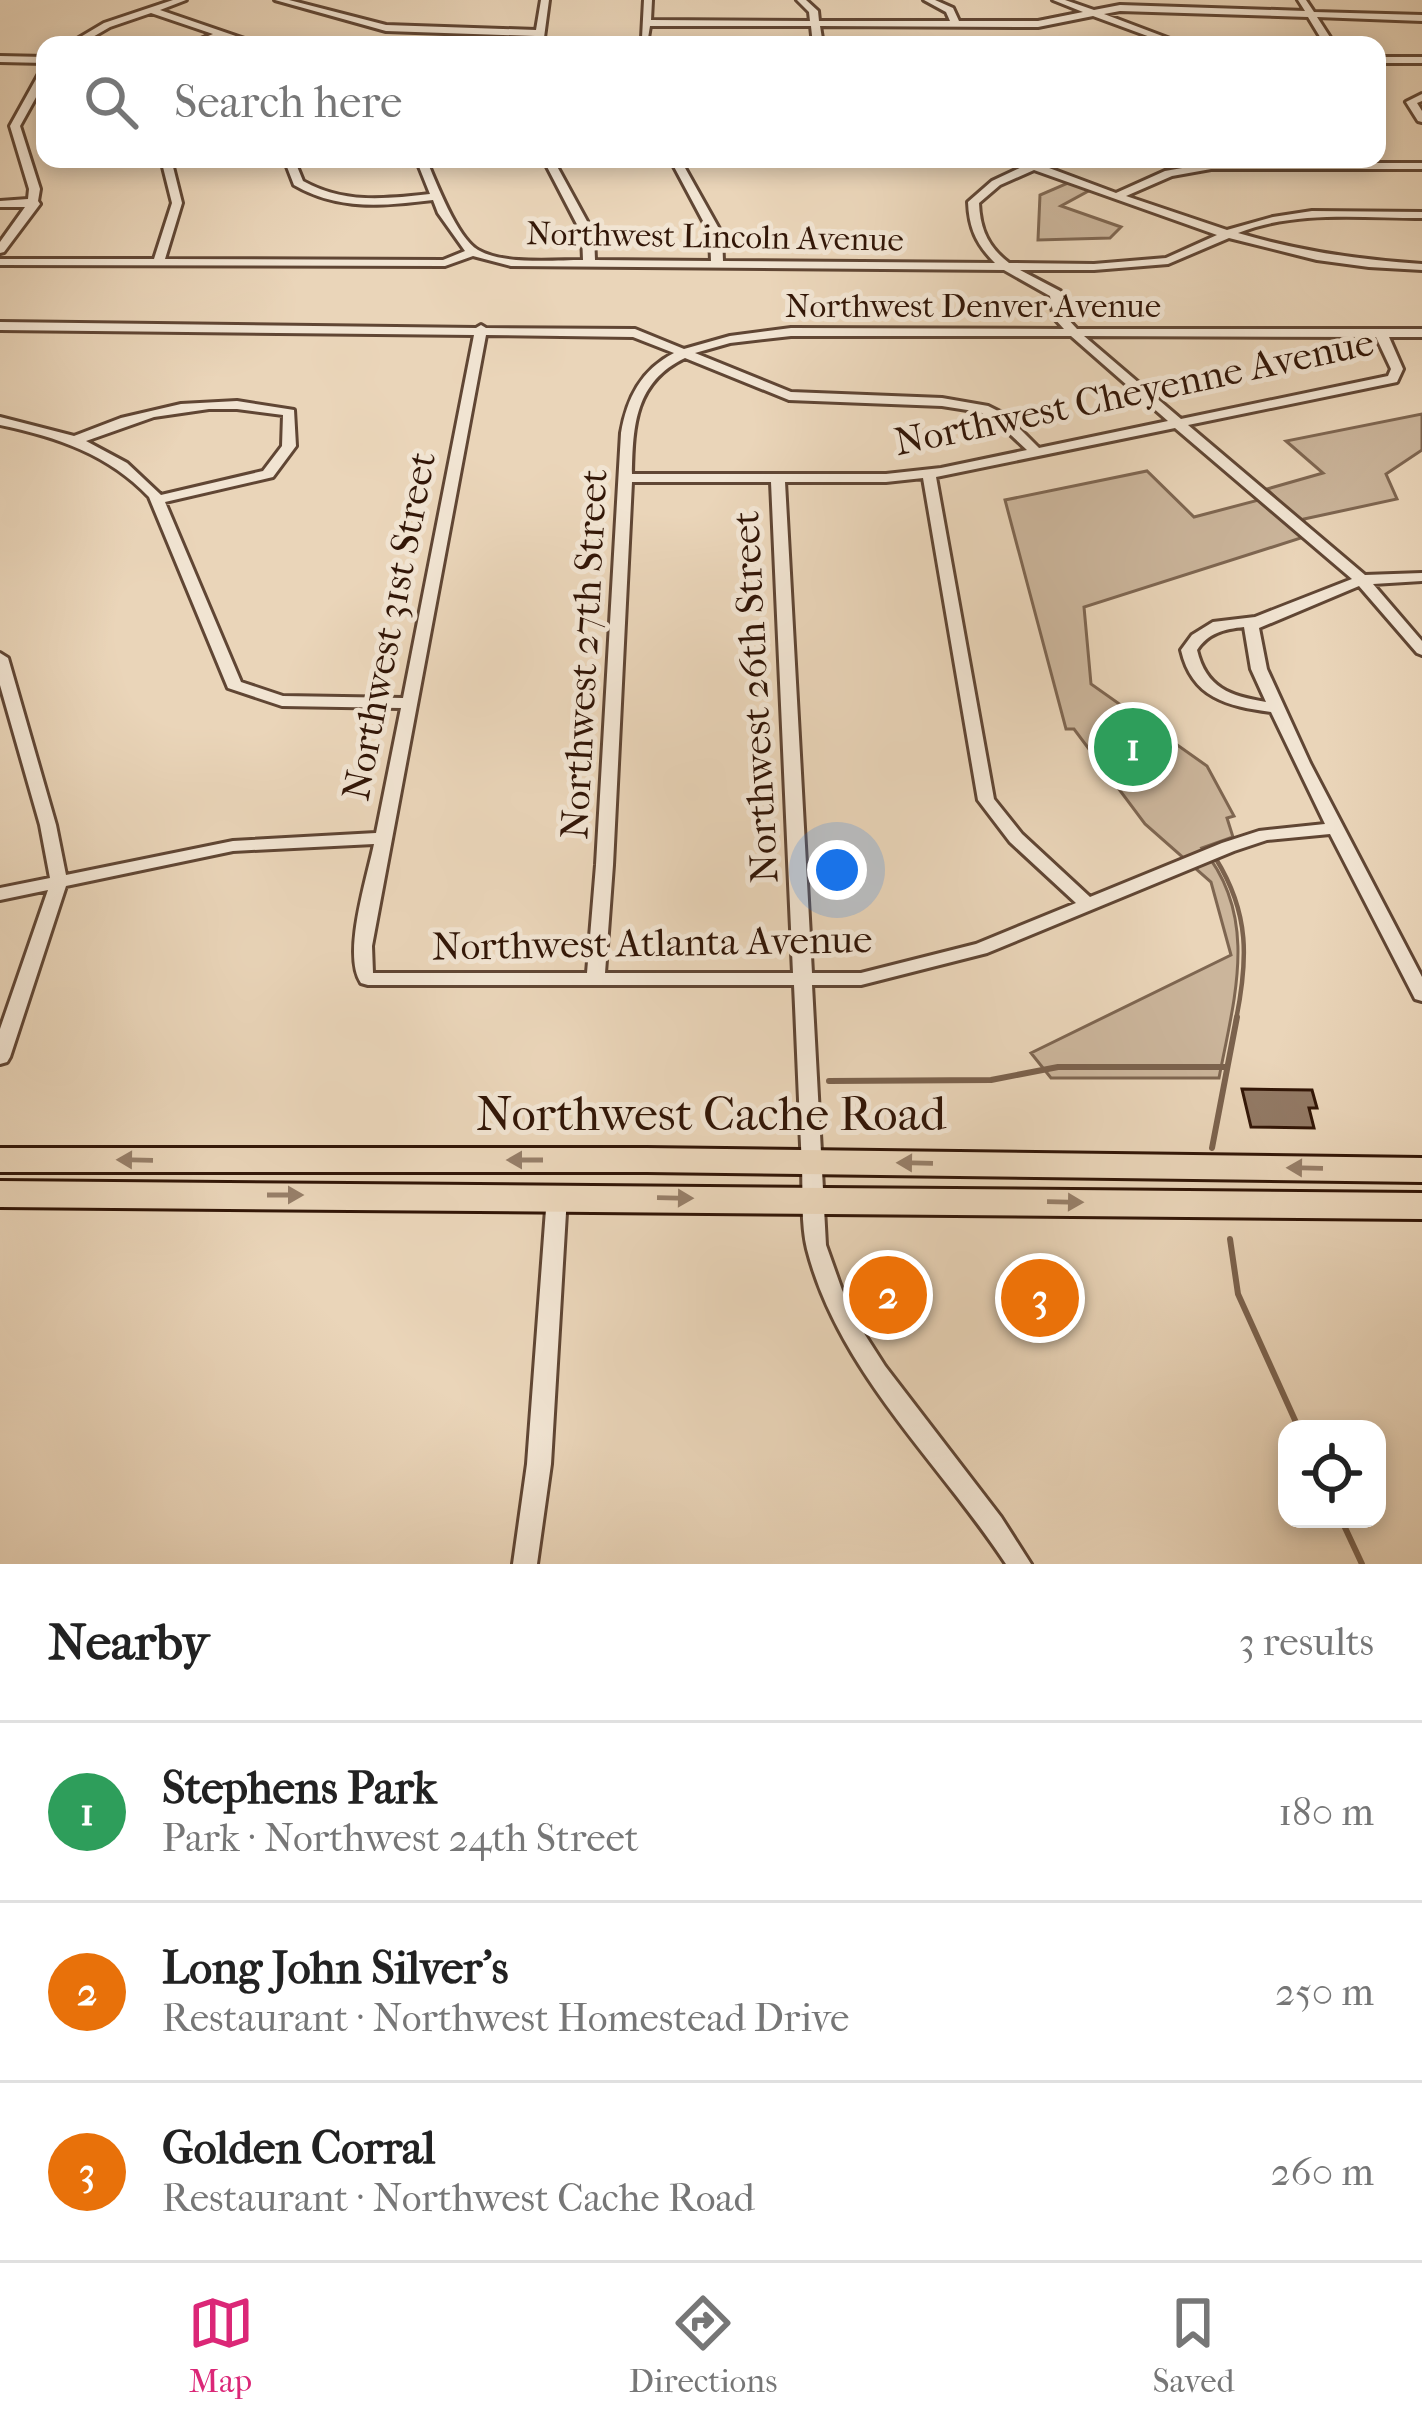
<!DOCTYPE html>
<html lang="en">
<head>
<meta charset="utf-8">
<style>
  body { margin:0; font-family:"IM FELL French Canon",serif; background:#f6f6f6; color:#222 }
  .controls { position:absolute; right:36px; bottom:36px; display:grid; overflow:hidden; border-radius:24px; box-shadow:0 6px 18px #0003 }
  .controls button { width:108px; height:108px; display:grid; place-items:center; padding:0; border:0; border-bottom:3px solid #e0e0e0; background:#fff; color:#222; font:60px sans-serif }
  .you { position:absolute; left:837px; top:870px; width:42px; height:42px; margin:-30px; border:9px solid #fff; border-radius:50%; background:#1a73e8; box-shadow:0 0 0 18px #1a73e833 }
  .badge { display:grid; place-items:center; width:78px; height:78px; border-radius:50%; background:#db2777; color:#fff; font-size:39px; font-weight:700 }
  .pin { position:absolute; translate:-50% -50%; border:6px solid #fff; box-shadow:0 3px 12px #0006 }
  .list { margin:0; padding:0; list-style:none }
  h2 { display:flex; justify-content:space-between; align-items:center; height:156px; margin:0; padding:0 48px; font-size:51px }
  h2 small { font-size:39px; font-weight:400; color:#767676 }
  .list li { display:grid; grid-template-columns:78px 1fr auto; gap:36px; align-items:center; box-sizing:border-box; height:180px; padding:0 48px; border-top:3px solid #e0e0e0 }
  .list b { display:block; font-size:45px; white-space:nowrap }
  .list p { margin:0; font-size:39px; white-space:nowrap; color:#767676 }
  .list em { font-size:39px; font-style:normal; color:#767676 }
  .icon { flex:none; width:66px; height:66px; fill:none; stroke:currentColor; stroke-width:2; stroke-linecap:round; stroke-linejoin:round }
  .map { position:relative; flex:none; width:1422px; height:1564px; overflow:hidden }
  .search { position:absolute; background:#fff; box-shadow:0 6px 18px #0003; left:36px; right:36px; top:36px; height:132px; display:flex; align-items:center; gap:30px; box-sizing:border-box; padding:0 42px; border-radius:24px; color:#767676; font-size:45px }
  .sheet { height:696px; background:#fff }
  nav { display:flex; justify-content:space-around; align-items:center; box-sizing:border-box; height:168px; border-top:3px solid #e0e0e0; background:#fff; font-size:33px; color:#767676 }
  nav a { display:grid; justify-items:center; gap:6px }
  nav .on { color:#db2777 }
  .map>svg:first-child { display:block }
  .green { fill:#cbb59b; stroke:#7e6651; stroke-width:3 }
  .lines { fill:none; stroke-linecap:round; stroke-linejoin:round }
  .stream-far1 { stroke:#7b624d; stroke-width:4.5 }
  .stream { stroke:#7b624d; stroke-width:6 }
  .building { fill:#927964; stroke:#321607; stroke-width:3 }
  .street-casing { stroke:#604634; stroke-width:6 }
  .primary-casing { stroke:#321607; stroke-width:6 }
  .street { fill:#f1e4d2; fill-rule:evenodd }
  .primary { fill:#ead5b9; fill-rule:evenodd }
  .oneway { fill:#977f69 }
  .labels { text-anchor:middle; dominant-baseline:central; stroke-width:10; stroke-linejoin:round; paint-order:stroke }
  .far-street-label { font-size:33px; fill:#321607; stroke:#f1e4d2 }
  .street-label { font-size:39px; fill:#321607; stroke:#f1e4d2 }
  .near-street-label { font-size:48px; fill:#321607; stroke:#f1e4d2 }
</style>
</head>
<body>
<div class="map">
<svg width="1422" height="1564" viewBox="0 0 1422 1564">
  <rect width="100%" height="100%" fill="#ead5b9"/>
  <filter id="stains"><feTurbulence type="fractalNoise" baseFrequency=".00167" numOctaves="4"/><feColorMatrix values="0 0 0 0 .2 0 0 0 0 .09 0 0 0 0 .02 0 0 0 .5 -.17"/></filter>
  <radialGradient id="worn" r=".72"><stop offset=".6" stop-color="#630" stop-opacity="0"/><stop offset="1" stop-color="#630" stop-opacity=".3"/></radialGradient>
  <path class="green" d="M 1070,182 L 1092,189 L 1061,206 L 1121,227 L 1110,238 L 1038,240 L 1040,195 Z
    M 1422,414 L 1422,450 L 1386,474 L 1397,499 L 1304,519 L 1304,537 L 1084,607 L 1091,684 L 1207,766 L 1234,816 L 1227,818 L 1233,837 L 1202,848 C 1260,917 1234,999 1219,1078 L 1051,1078 L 1031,1053 L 1231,955 L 1211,882 L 1145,824 L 1074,729 L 1066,729 L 1005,500 L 1147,471 L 1194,517 L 1274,496 L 1267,489 L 1323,473 L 1286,441 Z"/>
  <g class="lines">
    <path class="stream-far1" d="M 1216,859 C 1250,914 1248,960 1236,1020"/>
    <path class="stream" d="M 829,1081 L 991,1080 L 1058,1067 L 1227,1067
      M 1212,1148 L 1237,1017
      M 1230,1239 L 1238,1294 L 1299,1429
      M 1341,1519 L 1362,1564"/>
  </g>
  <path class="building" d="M 1242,1089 L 1312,1090 L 1317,1108 L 1309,1108 L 1314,1128 L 1251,1127 Z"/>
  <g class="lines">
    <defs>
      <path id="street" d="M 173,0 L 186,0 L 160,10 L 262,45 C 247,45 232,36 219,38 C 207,40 199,45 186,45 L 213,34 L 151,13 L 110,27 L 79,45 L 67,45 L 104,23 Z
        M 275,0 L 289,0 L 386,25 L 536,30 L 541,0 L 549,0 L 543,45 L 533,45 L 535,36 L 386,31 Z
        M 644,0 L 652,0 L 651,20 L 810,21 L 809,12 L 797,0 L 806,0 L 818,11 L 819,21 L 950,21 L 946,12 L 924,0 L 935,0 L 953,8 L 959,21 L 1038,21 L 1083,12 L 1053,0 L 1065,0 L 1094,10 L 1120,5 L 1305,11 L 1298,0 L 1306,0 L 1314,12 L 1422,15 L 1422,21 L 1317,17 L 1335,45 L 1325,45 L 1308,17 L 1120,11 L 1104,14 L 1186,45 L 1172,45 L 1093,16 L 1038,27 L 820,26 L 823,45 L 813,45 L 811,26 L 650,26 L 648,38 L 642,38 Z
        M 0,56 L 45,57 L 45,63 L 0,62 Z
        M 1377,57 L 1422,57 L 1422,63 L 1377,63 Z
        M 45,69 L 45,81 L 20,126 L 40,189 L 38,201 L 40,204 L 4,252 L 0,253 L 0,242 L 25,207 L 0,207 L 0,201 L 28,199 L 29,189 L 10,126 L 40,72 Z
        M 1422,94 L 1422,101 L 1417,103 L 1422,111 L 1422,122 L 1418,121 L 1406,102 Z
        M 161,159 L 171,159 L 182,203 L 165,259 L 443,260 L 465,251 L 438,213 L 433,200 C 383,206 339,211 294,185 L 284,159 L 294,159 L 303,181 C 344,204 385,199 430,194 L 416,159 L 426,159 C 436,182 457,238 478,250 C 504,265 554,260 583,260 L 582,234 L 543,159 L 553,159 L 594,234 L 595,260 L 711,261 L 710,234 L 670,159 L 680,159 L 722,234 L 723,261 L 995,263 C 976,244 969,228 968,202 L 992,181 L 1024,166 L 1010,159 L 1025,159 L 1116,193 L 1165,171 L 1211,163 L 1422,163 L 1422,169 L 1211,169 L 1172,176 L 1126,196 L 1227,230 L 1273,217 L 1312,211 L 1422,212 L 1422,218 C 1361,218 1296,210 1238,233 C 1299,251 1359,260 1422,264 L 1422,270 L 1369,267 L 1317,260 L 1229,238 L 1168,264 L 1094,270 L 1020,270 L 1060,291 L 1066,317 L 1077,329 L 1422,329 L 1422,337 L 1389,337 L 1403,369 L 1397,382 L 1188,425 L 1365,575 L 1422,573 L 1422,581 L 1373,584 L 1422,641 L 1422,655 L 1417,653 L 1359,586 L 1259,628 L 1267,669 L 1310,763 L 1422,977 L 1422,1001 L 1415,999 L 1413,995 L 1330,834 L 1267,840 L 1234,851 L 987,953 L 861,985 L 812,985 L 826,1245 L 842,1290 L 860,1327 L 885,1366 L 1001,1517 L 1031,1564 L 1006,1564 C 939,1462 838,1371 807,1249 C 801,1224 803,1194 802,1168 C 799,1107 797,1046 794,985 L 368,985 L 361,983 C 342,955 367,878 374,844 L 233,851 L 66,886 L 10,1057 L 7,1062 L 0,1064 L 0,1029 L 48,890 L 0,900 L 0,888 L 50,878 L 40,825 L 0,685 L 0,653 L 8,658 L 56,825 L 66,875 L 233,841 L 376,833 L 401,708 L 282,706 L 228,688 L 149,497 C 108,454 57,437 0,425 L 0,417 L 74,436 L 121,418 L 181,404 L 237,401 L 294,410 L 296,446 L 273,477 L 165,502 L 241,682 L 283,696 L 403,698 L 474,335 L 0,330 L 0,322 L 476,328 L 481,325 L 486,328 L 635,329 L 684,349 L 730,336 L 791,328 L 1064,329 L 1054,318 L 1050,296 L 1004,270 L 511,266 L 473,256 L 445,266 L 0,265 L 0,259 L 154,259 L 172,203 ZM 1034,170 L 1217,235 L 1166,258 L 1094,264 L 1009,263 C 988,247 980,229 979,203 L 1000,185 ZM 486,335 L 633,337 L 674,353 C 641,370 627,398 621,433 L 596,865 L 587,973 L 373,973 L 372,946 ZM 791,336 L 1071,336 L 1168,421 L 1039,448 L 1006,415 L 988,406 L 942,398 L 791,392 L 695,353 L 730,343 ZM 1084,336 L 1376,337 L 1391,369 L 1388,376 L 1181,419 ZM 685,358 L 789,400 L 942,406 L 980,412 L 996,421 L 1027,450 L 941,468 L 886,474 L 632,474 C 633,425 635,382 685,358 ZM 209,409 L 237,409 L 283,415 L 282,446 L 263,471 L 161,495 L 127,463 L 86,441 L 154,417 ZM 1175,428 L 1352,579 L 1255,617 L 1213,622 L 1192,635 L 1181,650 C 1192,698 1227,706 1271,712 L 1325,824 L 1259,831 L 1222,843 L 1090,897 L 1022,834 L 994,799 L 936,477 ZM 923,478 L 978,800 L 1010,842 L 1076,903 L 976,944 L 861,973 L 812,973 L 785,482 L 886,482 ZM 632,482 L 771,482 L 793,973 L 605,973 L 613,865 ZM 1244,627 L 1251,669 L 1266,702 C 1230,696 1206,688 1197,650 C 1208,633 1224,629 1244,627 Z
        M 557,1188 L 564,1191 L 567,1196 L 551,1464 L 537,1564 L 513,1564 L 527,1464 L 547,1196 L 550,1191 Z"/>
      <path id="primary" d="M 0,1148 L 647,1148 L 1422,1158 L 1422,1182 L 647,1172 L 0,1172 Z
        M 0,1181 L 1422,1193 L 1422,1219 L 0,1207 Z"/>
    </defs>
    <use href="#street" class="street-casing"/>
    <use href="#primary" class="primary-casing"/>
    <use href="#street" class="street"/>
    <use href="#primary" class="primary"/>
  </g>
  <defs><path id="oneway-solid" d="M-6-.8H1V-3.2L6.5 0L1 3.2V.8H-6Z" transform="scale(3)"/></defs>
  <g class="oneway">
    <use href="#oneway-solid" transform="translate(135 1160) rotate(-179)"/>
    <use href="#oneway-solid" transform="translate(525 1160) rotate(180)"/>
    <use href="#oneway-solid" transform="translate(915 1163) rotate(-179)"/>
    <use href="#oneway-solid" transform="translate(1305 1168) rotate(-179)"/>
    <use href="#oneway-solid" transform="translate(285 1195)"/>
    <use href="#oneway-solid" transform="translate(675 1198) rotate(1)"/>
    <use href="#oneway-solid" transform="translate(1065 1202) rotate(1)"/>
  </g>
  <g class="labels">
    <g class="far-street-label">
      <text transform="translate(715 237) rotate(1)">Northwest Lincoln Avenue</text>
      <text x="973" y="306">Northwest Denver Avenue</text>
    </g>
    <g class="street-label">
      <text transform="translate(1134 392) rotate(-12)">Northwest Cheyenne Avenue</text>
      <text transform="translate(389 626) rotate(-79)">Northwest 31st Street</text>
      <text transform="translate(584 654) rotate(-87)">Northwest 27th Street</text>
      <text transform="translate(755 697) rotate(-93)">Northwest 26th Street</text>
      <text transform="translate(652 943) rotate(-1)">Northwest Atlanta Avenue</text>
    </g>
    <g class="near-street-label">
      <text x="711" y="1114">Northwest Cache Road</text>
    </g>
  </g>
  <rect width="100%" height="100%" filter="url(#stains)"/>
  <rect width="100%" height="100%" fill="url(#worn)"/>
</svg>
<div class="controls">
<button><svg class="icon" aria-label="locate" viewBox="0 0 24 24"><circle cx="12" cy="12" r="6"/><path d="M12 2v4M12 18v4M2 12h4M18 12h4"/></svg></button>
</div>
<div class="you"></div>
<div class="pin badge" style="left:1133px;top:747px;background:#2e9e5b">1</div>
<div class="pin badge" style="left:888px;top:1295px;background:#e8710a">2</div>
<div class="pin badge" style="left:1040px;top:1298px;background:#e8710a">3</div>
<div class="search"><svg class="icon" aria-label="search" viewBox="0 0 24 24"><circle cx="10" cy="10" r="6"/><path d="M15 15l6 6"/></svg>Search here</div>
</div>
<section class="sheet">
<h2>Nearby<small>3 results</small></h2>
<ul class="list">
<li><span class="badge" style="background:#2e9e5b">1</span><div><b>Stephens Park</b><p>Park · Northwest 24th Street</p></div><em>180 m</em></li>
<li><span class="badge" style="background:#e8710a">2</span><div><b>Long John Silver's</b><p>Restaurant · Northwest Homestead Drive</p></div><em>250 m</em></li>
<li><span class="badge" style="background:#e8710a">3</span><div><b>Golden Corral</b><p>Restaurant · Northwest Cache Road</p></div><em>260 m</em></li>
</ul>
</section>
<nav>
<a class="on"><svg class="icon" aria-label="map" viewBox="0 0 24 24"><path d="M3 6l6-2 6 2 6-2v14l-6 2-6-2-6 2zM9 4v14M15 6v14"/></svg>Map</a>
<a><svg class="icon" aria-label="directions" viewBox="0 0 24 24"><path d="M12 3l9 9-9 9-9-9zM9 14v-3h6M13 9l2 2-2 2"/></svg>Directions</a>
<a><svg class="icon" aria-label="saved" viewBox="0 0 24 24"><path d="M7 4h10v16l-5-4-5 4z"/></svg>Saved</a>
</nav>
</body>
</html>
